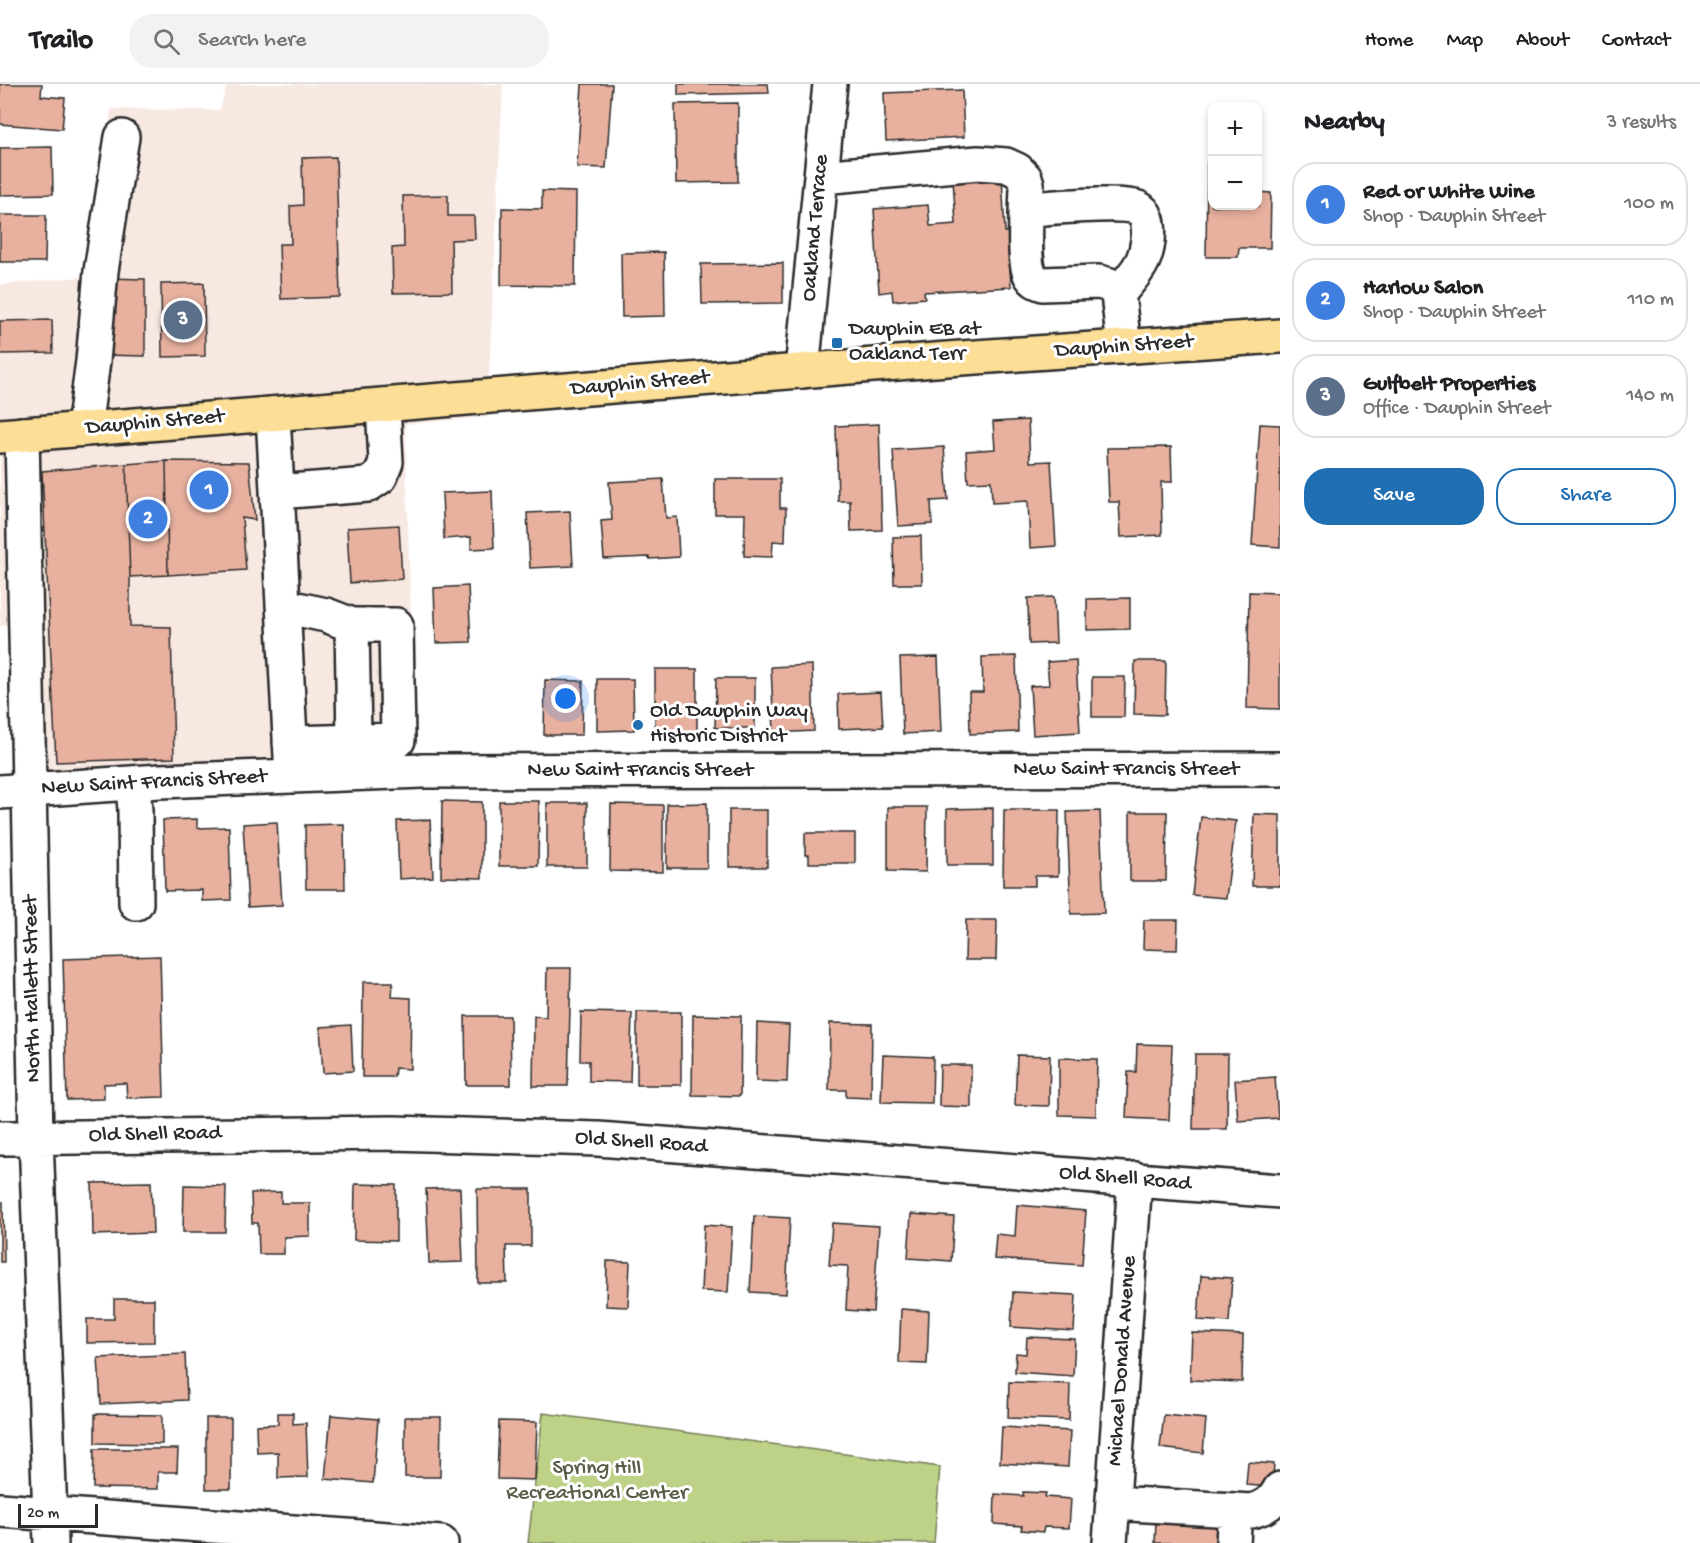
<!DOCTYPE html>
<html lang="en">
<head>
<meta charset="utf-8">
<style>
  body { margin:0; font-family:"Gochi Hand",sans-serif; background:#f2f2f2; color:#202124 }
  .controls { position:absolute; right:18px; top:18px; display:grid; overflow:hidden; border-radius:12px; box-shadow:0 3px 9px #0003 }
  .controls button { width:54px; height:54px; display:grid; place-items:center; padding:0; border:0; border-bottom:2px solid #e0e0e0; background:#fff; color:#202124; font:30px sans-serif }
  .scale { position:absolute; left:18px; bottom:15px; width:80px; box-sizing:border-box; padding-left:6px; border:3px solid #2b2b2b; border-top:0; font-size:16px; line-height:21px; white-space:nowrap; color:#2b2b2b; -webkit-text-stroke:4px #fff; paint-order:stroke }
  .you { position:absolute; left:566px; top:615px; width:21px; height:21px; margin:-15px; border:4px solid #fff; border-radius:50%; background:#1a73e8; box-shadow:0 0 0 9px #1a73e833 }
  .badge { display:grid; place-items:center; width:39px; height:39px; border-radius:50%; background:#1f6fb2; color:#fff; font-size:20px; font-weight:700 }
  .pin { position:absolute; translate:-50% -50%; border:3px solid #fff; box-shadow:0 2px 6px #0006 }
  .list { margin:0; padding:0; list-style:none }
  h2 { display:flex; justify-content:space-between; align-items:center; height:78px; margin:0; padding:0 24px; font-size:26px }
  h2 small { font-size:20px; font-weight:400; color:#757577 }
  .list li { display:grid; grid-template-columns:39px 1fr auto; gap:18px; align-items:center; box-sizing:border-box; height:84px; margin:0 12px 12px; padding:0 12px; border:2px solid #e0e0e0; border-radius:24px }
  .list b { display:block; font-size:22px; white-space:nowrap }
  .list p { margin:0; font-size:20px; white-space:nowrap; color:#757577 }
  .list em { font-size:20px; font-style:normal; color:#757577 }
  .actions { display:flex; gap:12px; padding:18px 24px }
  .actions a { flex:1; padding:14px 0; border:2px solid #1f6fb2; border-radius:24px; text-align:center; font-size:21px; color:#1f6fb2 }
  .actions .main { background:#1f6fb2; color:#fff }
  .icon { flex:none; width:33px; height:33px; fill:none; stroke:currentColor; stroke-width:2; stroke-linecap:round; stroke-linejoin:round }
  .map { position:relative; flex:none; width:1280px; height:1459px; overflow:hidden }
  header { display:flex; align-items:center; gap:36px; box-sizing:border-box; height:84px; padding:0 30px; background:#fff; border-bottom:2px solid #e0e0e0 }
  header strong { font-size:28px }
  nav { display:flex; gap:33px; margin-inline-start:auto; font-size:21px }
  .search { width:420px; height:54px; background:#f2f2f2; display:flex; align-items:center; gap:15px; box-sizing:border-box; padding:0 21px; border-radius:24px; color:#757577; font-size:22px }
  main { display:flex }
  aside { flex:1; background:#fff }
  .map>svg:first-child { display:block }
  .built { fill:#f8e8e2 }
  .green { fill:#bed287; stroke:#747e59; stroke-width:1.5 }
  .building { fill:#e8b19f; stroke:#2b2b2b; stroke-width:1.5 }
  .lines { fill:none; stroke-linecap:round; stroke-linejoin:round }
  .minor-casing { stroke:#2b2b2b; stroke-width:38 }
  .major-casing { stroke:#2b2b2b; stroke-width:38 }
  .minor { stroke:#fff; stroke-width:33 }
  .major { stroke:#fcde96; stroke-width:33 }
  .poi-dot { fill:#1f6fb2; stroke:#fff; stroke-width:2 }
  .labels { text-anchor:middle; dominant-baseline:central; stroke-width:6; stroke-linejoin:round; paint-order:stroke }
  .street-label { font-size:22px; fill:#2b2b2b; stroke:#fff }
  .poi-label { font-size:22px; fill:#2b2b2b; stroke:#fff; text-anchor:start }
  .park-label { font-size:22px; fill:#575d47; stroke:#fff }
</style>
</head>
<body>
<header>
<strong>Trailo</strong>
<div class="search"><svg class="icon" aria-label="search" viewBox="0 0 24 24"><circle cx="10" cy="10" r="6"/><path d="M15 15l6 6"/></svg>Search here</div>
<nav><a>Home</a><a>Map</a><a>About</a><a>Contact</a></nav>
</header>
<main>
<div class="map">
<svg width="1280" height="1459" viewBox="0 0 1280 1459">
  <rect width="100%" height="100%" fill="#fff"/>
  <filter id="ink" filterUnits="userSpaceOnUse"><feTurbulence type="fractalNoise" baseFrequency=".0167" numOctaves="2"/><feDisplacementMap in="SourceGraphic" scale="12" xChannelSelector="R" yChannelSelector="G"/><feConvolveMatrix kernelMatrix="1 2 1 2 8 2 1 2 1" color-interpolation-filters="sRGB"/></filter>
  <g filter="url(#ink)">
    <path class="built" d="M 227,0 L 503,0 L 487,333 L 405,340 L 415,674 L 43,690 L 40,540 L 0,542 L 0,201 L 91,192 L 111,25 L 220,26 Z"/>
    <path class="green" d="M 543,1329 L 940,1383 L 934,1459 L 528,1459 Z"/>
    <path class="building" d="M 0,0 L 42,0 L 41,12 L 65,14 L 62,45 L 0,40 Z
      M 582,0 L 612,0 L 606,84 L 577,83 Z
      M 678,0 L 768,0 L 769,9 L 678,11 Z
      M 962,6 L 964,53 L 886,57 L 884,9 Z
      M 738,19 L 738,98 L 676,99 L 675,20 Z
      M 52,63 L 53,110 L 0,111 L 0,64 Z
      M 336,73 L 340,213 L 281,215 L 279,160 L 291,160 L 290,122 L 303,121 L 302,74 Z
      M 1207,78 L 1212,78 L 1212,122 L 1258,122 L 1258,108 L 1271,109 L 1270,164 L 1239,164 L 1238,173 L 1206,173 Z
      M 1002,93 L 1005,148 L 1008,148 L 1011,203 L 924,208 L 925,214 L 893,217 L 892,207 L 879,209 L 874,125 L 928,121 L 930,142 L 956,140 L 953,96 Z
      M 542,107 L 576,108 L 575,202 L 501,201 L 502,124 L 542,125 Z
      M 448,111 L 448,132 L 474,132 L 475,155 L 451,156 L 452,208 L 393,209 L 392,164 L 404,163 L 403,112 Z
      M 0,131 L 46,131 L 45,178 L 0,178 Z
      M 664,168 L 665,232 L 622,233 L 621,169 Z
      M 783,179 L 783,219 L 702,220 L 701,180 Z
      M 104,194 L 145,195 L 145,272 L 101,271 Z
      M 204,199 L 205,272 L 162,273 L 161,200 Z
      M 52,236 L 53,269 L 0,270 L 0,237 Z
      M 1028,336 L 1030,378 L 1051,377 L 1056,462 L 1030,464 L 1028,417 L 992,419 L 991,397 L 968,398 L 966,367 L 995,365 L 993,338 Z
      M 879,340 L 882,446 L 851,447 L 850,417 L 838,417 L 836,342 Z
      M 1260,340 L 1280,341 L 1280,463 L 1252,461 Z
      M 944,363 L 948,416 L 931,417 L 932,440 L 898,442 L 893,366 Z
      M 1171,363 L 1172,398 L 1161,398 L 1162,451 L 1121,453 L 1119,418 L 1109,418 L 1107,364 Z
      M 166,377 L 249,378 L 255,436 L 242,434 L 246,486 L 168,491 Z
      M 166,377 L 168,491 L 130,493 L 126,380 Z
      M 126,380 L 130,493 L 130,542 L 171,543 L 174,674 L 56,678 L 42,387 Z
      M 663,395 L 666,434 L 677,433 L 679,473 L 650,475 L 649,473 L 604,475 L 601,437 L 612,436 L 609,398 Z
      M 715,395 L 780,395 L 780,424 L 786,424 L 785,458 L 773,457 L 772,473 L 744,472 L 745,430 L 715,430 Z
      M 492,407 L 494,464 L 471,465 L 471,453 L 444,455 L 442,409 Z
      M 570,427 L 573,482 L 530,484 L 527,429 Z
      M 399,441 L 402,495 L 350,499 L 347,444 Z
      M 921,452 L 922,500 L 894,500 L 893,453 Z
      M 468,502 L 471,558 L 436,559 L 434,504 Z
      M 1249,508 L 1280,509 L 1280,625 L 1247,624 Z
      M 1054,513 L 1056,559 L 1029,560 L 1028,514 Z
      M 1130,514 L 1130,545 L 1087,546 L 1087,515 Z
      M 1016,572 L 1018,648 L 970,650 L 969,608 L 983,608 L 982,573 Z
      M 938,573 L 941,648 L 903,650 L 900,574 Z
      M 1076,576 L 1080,648 L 1033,651 L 1030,602 L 1049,601 L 1047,578 Z
      M 1135,577 L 1166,577 L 1165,631 L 1134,630 Z
      M 812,581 L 814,647 L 774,649 L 771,583 Z
      M 655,585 L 697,585 L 697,649 L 655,649 Z
      M 1092,593 L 1125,593 L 1124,633 L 1092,633 Z
      M 716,594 L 755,594 L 755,644 L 715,644 Z
      M 597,595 L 633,595 L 634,646 L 597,647 Z
      M 545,596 L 583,597 L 582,651 L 544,651 Z
      M 881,608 L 883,643 L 839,645 L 838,610 Z
      M 442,717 L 482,718 L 482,794 L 441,793 Z
      M 499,717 L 539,717 L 538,782 L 499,782 Z
      M 547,719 L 587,719 L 587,783 L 547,783 Z
      M 707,719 L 707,784 L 667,784 L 667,720 Z
      M 611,720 L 663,721 L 663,788 L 610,787 Z
      M 888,723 L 927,723 L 926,788 L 888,787 Z
      M 993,724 L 993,781 L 947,781 L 947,725 Z
      M 729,726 L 767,726 L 767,783 L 729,783 Z
      M 1004,726 L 1059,726 L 1058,792 L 1035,792 L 1035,802 L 1003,802 Z
      M 1100,727 L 1104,829 L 1071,830 L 1067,728 Z
      M 1130,728 L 1167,728 L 1166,797 L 1130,797 Z
      M 1254,730 L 1280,731 L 1280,802 L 1252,802 Z
      M 1201,733 L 1236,737 L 1226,814 L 1192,811 Z
      M 197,735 L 197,744 L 229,743 L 231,816 L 202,817 L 202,806 L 165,807 L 163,736 Z
      M 430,736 L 433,793 L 399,795 L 397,737 Z
      M 277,738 L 282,821 L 248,823 L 243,740 Z
      M 344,740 L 345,805 L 306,805 L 305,741 Z
      M 805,749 L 855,749 L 855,779 L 809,779 L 809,771 L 805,771 Z
      M 966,836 L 997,836 L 996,876 L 965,876 Z
      M 1144,836 L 1178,836 L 1177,866 L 1143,865 Z
      M 160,872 L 164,1013 L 127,1014 L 126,999 L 104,1000 L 104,1015 L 67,1016 L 63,875 Z
      M 547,884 L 571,884 L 568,1002 L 533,1002 L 534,932 L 546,933 Z
      M 363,898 L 393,898 L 392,913 L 411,914 L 410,985 L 395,984 L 394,993 L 362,993 Z
      M 581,928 L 632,929 L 630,998 L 589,997 L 589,977 L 580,977 Z
      M 637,928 L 681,928 L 681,1001 L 637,1001 Z
      M 693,931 L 741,932 L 740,1012 L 692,1011 Z
      M 465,932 L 510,932 L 511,1001 L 466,1001 Z
      M 757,939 L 789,941 L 787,998 L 756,997 Z
      M 830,939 L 872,940 L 871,1014 L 846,1013 L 846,1006 L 829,1006 Z
      M 351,941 L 353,987 L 323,989 L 320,943 Z
      M 1137,960 L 1172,961 L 1169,1036 L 1126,1034 L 1128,988 L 1136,988 Z
      M 1195,970 L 1228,970 L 1227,1045 L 1193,1045 Z
      M 883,971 L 933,973 L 932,1019 L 881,1018 Z
      M 1017,971 L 1050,972 L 1049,1022 L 1015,1021 Z
      M 1059,974 L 1097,975 L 1096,1032 L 1059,1031 Z
      M 940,981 L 971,981 L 971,1023 L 939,1022 Z
      M 1275,993 L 1278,1034 L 1238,1037 L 1235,996 Z
      M 151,1098 L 153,1149 L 93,1151 L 92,1099 Z
      M 355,1100 L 396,1101 L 396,1157 L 354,1156 Z
      M 184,1101 L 226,1102 L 225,1148 L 183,1148 Z
      M 460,1104 L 463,1178 L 429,1179 L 426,1105 Z
      M 477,1105 L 531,1105 L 531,1162 L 506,1162 L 507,1199 L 478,1199 Z
      M 281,1108 L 281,1119 L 310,1119 L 310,1152 L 284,1153 L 284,1170 L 259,1170 L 258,1139 L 252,1139 L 251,1109 Z
      M 0,1118 L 3,1118 L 4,1178 L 0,1178 Z
      M 1017,1121 L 1086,1127 L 1082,1181 L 994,1175 L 996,1150 L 1015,1152 Z
      M 911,1130 L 954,1133 L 951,1177 L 908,1174 Z
      M 754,1132 L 790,1134 L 786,1210 L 750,1208 Z
      M 832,1139 L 879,1142 L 873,1228 L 846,1226 L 848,1182 L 829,1181 Z
      M 704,1141 L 732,1143 L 728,1208 L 701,1207 Z
      M 607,1177 L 630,1178 L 628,1223 L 606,1222 Z
      M 1201,1192 L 1232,1194 L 1229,1238 L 1198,1236 Z
      M 1013,1208 L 1076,1211 L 1074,1247 L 1011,1243 Z
      M 114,1215 L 154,1215 L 154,1258 L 87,1259 L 87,1235 L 114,1235 Z
      M 901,1225 L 929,1227 L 927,1280 L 899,1279 Z
      M 1192,1249 L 1243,1251 L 1242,1298 L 1190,1296 Z
      M 1027,1253 L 1075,1255 L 1073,1292 L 1015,1288 L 1016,1269 L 1026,1270 Z
      M 185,1270 L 187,1316 L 101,1320 L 98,1274 Z
      M 1009,1298 L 1070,1300 L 1069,1336 L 1008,1334 Z
      M 278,1329 L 293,1329 L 293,1340 L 306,1339 L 308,1393 L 278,1394 L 278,1368 L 257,1369 L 256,1341 L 278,1340 Z
      M 95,1330 L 162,1331 L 162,1360 L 95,1359 Z
      M 331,1331 L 378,1335 L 373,1399 L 325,1395 Z
      M 1164,1331 L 1206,1335 L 1203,1369 L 1160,1364 Z
      M 405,1333 L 441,1333 L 440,1393 L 405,1393 Z
      M 206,1334 L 231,1334 L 231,1405 L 206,1405 Z
      M 499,1337 L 537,1338 L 535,1396 L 497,1395 Z
      M 1002,1343 L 1070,1347 L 1068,1383 L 1000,1379 Z
      M 94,1365 L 178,1365 L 177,1388 L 158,1388 L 158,1405 L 93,1404 Z
      M 1248,1378 L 1274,1380 L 1272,1403 L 1246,1401 Z
      M 1023,1408 L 1046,1409 L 1045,1413 L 1071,1415 L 1069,1444 L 1044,1443 L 1043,1448 L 1021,1446 L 1022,1442 L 994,1440 L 995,1410 L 1023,1412 Z
      M 1156,1437 L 1220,1441 L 1219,1459 L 1155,1459 Z"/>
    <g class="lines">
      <defs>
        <path id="minor" d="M 821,93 L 978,79 L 1006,81 L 1017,86 L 1025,94 L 1027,100 C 1027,118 1022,180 1031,192 C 1034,197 1038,198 1043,200 L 1099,198 L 1110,201 L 1118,210 L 1124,263
          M 1027,125 C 1048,124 1123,117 1138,124 C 1155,132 1148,168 1141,180 C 1135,191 1126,200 1118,210
          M 802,287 L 830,0
          M 273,330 L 292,692
          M 84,345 L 93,277 L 101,187 L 122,53
          M 22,350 L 36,1053 L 51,1459
          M 277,408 L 368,401 L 380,393 L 386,378 L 383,321
          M 283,522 L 326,531 L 352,541 L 396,541 L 398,656 L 290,659
          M 352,541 L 354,657
          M 133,699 L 135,727 L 136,819
          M 0,708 L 160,697 L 422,687 L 1280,685
          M 0,1054 L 393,1049 L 598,1055 L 1280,1107
          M 1113,1419 L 1251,1427 C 1265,1424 1273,1418 1280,1405
          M 0,1426 L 441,1459
          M 1110,1459 L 1135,1095
          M 1233,1459 L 1235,1426"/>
        <path id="major" d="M 0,352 L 947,275 L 1280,252"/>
      </defs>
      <use href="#minor" class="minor-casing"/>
      <use href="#major" class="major-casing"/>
      <use href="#minor" class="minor"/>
      <use href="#major" class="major"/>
    </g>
  </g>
  <g class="poi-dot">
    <rect x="831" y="253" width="12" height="12" rx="3"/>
    <circle cx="638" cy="641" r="6"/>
  </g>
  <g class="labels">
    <g class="street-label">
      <text transform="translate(816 144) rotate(-85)">Oakland Terrace</text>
      <text transform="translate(1124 263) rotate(-4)">Dauphin Street</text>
      <text transform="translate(640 300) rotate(-5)">Dauphin Street</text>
      <text transform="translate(155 339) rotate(-5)">Dauphin Street</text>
      <text x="1126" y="686">New Saint Francis Street</text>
      <text x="640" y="687">New Saint Francis Street</text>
      <text transform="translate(154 699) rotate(-3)">New Saint Francis Street</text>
      <text transform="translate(33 905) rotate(-91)">North Hallett Street</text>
      <text transform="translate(155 1051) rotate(-1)">Old Shell Road</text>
      <text transform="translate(641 1059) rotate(4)">Old Shell Road</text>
      <text transform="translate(1125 1095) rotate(5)">Old Shell Road</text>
      <text transform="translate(1123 1277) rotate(-86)">Michael Donald Avenue</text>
    </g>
    <g class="poi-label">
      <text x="849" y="246">Dauphin EB at<tspan x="849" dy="25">Oakland Terr</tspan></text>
      <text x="650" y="628">Old Dauphin Way<tspan x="650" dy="25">Historic District</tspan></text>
    </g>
    <g class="park-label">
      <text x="597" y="1385">Spring Hill<tspan x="597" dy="25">Recreational Center</tspan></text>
    </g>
  </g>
</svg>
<div class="controls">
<button>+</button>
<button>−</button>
</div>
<div class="scale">20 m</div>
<div class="you"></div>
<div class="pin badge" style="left:209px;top:406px;background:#3f7fe0">1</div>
<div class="pin badge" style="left:148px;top:435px;background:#3f7fe0">2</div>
<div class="pin badge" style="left:183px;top:236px;background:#5c6f8a">3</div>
</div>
<aside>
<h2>Nearby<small>3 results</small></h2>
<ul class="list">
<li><span class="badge" style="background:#3f7fe0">1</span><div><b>Red or White Wine</b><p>Shop · Dauphin Street</p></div><em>100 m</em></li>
<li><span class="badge" style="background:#3f7fe0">2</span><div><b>Harlow Salon</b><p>Shop · Dauphin Street</p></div><em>110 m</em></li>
<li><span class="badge" style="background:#5c6f8a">3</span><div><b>Gulfbelt Properties</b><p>Office · Dauphin Street</p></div><em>140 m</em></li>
</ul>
<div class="actions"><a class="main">Save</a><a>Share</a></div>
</aside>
</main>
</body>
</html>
